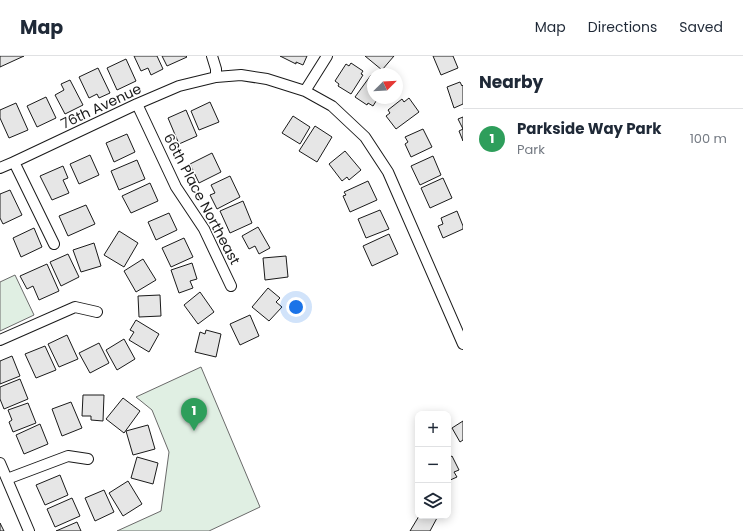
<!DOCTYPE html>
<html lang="en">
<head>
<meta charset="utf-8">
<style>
  body { margin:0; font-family:Poppins,sans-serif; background:#f6f6f7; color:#1f2937 }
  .controls { position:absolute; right:12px; bottom:12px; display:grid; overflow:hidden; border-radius:8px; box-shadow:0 2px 10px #0003 }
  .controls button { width:36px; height:36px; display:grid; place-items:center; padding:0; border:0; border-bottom:1px solid #e0e1e3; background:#fff; color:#1f2937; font:20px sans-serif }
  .compass { position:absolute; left:367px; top:12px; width:36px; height:36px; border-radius:50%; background:#fff; box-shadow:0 2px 10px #0003; rotate:66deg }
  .you { position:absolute; left:296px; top:251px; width:14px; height:14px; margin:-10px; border:3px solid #fff; border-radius:50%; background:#1a73e8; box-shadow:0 0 0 6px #1a73e833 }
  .badge { display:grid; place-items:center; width:26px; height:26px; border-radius:50%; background:#c62828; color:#fff; font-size:13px; font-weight:700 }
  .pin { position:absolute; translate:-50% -33px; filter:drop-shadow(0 1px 2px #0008) }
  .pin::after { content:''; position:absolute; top:21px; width:14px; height:12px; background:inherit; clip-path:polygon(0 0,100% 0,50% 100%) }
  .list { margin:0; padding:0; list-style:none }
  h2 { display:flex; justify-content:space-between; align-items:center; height:52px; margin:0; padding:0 16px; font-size:17px }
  h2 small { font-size:13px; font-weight:400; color:#747a83 }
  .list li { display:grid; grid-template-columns:26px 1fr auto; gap:12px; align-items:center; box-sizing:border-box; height:60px; padding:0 16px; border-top:1px solid #e0e1e3 }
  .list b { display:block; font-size:15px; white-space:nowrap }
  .list p { margin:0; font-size:13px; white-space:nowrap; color:#747a83 }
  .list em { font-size:13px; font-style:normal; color:#747a83 }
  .icon { flex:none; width:22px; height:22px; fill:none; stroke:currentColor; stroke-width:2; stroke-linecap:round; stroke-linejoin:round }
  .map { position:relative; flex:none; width:463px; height:475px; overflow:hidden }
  header { display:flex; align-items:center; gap:24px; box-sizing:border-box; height:56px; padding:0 20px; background:#fff; border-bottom:1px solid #e0e1e3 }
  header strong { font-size:19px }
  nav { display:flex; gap:22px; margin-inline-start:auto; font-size:14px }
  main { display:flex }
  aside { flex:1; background:#fff }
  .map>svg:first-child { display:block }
  .green { fill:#e0efe3; stroke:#6a6a6a }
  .building { fill:#e6e6e6; stroke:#1a1a1a }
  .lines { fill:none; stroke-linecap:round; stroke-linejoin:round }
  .street-casing { stroke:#1a1a1a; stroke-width:12 }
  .street { stroke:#fff; stroke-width:10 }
  .labels { text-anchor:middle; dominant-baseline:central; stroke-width:3; stroke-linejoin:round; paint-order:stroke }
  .street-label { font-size:14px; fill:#1a1a1a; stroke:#fff }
</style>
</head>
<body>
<header>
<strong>Map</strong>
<nav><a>Map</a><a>Directions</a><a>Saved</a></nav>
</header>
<main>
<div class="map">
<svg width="463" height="475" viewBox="0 0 463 475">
  <rect width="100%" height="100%" fill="#fff"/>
  <path class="green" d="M 15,219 L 34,259 L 0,275 L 0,226 Z
    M 201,311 L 260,451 L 209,475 L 117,475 L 161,455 L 169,396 L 152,354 L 136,341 Z"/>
  <path class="building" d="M 0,0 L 24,0 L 0,11 Z
    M 134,0 L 157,0 L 163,13 L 151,19 L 148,12 L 141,15 Z
    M 162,0 L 186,0 L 187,1 L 167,10 Z
    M 280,0 L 307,0 L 303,9 L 296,6 L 296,8 Z
    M 365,0 L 394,0 L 382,14 Z
    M 433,0 L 453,0 L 458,12 L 441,19 Z
    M 126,3 L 136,25 L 117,34 L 107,12 Z
    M 351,7 L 363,15 L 361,18 L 363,19 L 351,38 L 338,30 L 339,28 L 335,25 L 346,8 L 349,10 Z
    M 98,12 L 110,37 L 99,42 L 97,38 L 89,42 L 79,21 Z
    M 371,19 L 373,20 L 373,42 L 378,42 L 373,50 L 368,47 L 367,49 L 355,41 Z
    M 70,24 L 83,49 L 65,58 L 55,39 L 64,34 L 61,28 Z
    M 460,26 L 462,30 L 463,29 L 463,48 L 454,52 L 447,31 Z
    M 46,41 L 56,62 L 37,71 L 27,50 Z
    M 409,42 L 419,56 L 396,73 L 386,60 L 390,57 L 388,54 L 402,43 L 404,46 Z
    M 210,46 L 219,66 L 199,74 L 191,55 Z
    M 16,47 L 28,74 L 9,82 L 0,62 L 0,54 Z
    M 186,54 L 197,80 L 179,88 L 168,62 Z
    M 293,60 L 310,71 L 300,88 L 282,77 Z
    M 463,61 L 463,85 L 459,75 L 463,73 L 458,63 Z
    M 315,70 L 332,81 L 317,106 L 299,95 Z
    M 423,73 L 432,91 L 411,101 L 405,88 L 408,86 L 405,81 Z
    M 127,78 L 135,96 L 114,106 L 106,87 Z
    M 345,95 L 361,114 L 349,124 L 347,121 L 342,125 L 329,108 Z
    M 212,97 L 221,116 L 199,127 L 190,108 Z
    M 90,99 L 99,119 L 79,128 L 70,108 Z
    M 433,100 L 441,119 L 420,129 L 411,110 Z
    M 137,104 L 145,123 L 119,134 L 111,115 Z
    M 63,110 L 68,122 L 63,124 L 69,137 L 52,144 L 40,120 Z
    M 230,120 L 240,141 L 217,153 L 210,139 L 215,137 L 211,129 Z
    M 443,122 L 452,142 L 430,152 L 421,132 Z
    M 368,125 L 377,144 L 350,156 L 343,140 L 346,139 L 344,136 Z
    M 150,127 L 158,145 L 131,157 L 122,140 Z
    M 10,134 L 22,159 L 3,168 L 0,162 L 0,138 Z
    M 243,145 L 252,167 L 230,177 L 220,155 Z
    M 86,149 L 95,168 L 68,180 L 59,160 Z
    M 380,154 L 389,173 L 366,182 L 358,163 Z
    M 457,155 L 463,170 L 463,173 L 443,182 L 438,170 L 443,168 L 441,162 Z
    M 169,157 L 177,174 L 156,184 L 148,166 Z
    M 258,171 L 270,192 L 259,198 L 255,190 L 249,193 L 242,180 Z
    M 34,172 L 42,191 L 21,201 L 13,182 Z
    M 119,175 L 138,187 L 124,211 L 104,199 Z
    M 389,178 L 398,198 L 372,210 L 363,190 Z
    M 184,182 L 193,201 L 171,211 L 162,192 Z
    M 94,187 L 101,210 L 81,216 L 73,194 Z
    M 68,198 L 79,221 L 61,230 L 50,206 Z
    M 286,200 L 288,221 L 265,224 L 263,202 Z
    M 143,203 L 156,224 L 136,236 L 124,215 Z
    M 192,207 L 197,223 L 190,225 L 193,232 L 179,237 L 171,214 Z
    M 47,208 L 59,235 L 39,244 L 33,230 L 27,233 L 20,220 Z
    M 268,232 L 280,242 L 276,246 L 282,251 L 269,265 L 252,251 Z
    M 200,236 L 214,256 L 198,268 L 184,249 Z
    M 160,239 L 161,260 L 139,261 L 138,240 Z
    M 250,259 L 259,280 L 240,289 L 230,268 Z
    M 136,264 L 159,278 L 149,296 L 129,284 L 134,276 L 130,274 Z
    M 206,274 L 221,278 L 216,301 L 195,296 L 200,276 L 205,278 Z
    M 67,279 L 78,303 L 59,311 L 48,288 Z
    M 124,283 L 135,303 L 117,314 L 106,294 Z
    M 99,287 L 109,307 L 90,317 L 79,297 Z
    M 45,290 L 56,314 L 36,322 L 25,298 Z
    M 12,300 L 20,320 L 0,328 L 0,305 Z
    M 20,323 L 28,343 L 4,353 L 0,343 L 0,331 Z
    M 83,339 L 104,339 L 103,365 L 91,364 L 91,360 L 82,360 Z
    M 123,342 L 140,355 L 124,377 L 106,363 Z
    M 71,346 L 82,372 L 62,380 L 52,353 Z
    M 28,347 L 36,367 L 13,376 L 9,366 L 12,364 L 8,354 Z
    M 463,365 L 463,384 L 460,386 L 452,372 Z
    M 40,368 L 48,388 L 24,398 L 16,379 Z
    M 148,369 L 155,393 L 133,399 L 126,375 Z
    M 452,400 L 459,414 L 454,416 L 457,421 L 448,425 L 448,402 Z
    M 137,401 L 158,407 L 153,428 L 131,422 Z
    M 60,419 L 68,439 L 45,449 L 36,429 Z
    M 128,425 L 142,448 L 123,460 L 109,437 Z
    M 104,434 L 114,456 L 95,465 L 85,442 Z
    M 72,442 L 80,460 L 55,471 L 47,453 Z
    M 419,460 L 434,460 L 437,462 L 430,475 L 410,475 Z
    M 77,466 L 81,475 L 56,475 Z
    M 0,467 L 4,475 L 0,475 Z"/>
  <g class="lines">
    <defs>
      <path id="street" d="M 212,0 L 216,13 L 216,21 L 241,19 L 267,23 L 305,35 L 332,50 L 365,81 L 388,116 L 463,288
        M 305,35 L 327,0
        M 137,48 L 176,131 L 204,173 L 231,230
        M 14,106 L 54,188
        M 0,112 L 14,106 L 137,48 L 179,30 L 216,21
        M 0,284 L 75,251 L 97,256
        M 0,407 L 29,475
        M 7,423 L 68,400 L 88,403"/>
    </defs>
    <use href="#street" class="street-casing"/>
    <use href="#street" class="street"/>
  </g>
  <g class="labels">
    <g class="street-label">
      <text transform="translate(101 50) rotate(-25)">76th Avenue</text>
      <text transform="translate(202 143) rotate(62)">66th Place Northeast</text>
    </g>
  </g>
</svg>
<div class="controls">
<button>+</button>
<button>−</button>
<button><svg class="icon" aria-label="layers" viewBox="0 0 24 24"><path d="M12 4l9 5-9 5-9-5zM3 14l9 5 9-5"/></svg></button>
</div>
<svg class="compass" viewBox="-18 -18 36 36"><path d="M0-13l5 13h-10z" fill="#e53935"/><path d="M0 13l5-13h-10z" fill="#747a83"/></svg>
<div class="you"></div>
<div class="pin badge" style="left:194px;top:375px;background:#2e9e5b">1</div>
</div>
<aside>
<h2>Nearby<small></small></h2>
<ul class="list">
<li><span class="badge" style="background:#2e9e5b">1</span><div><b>Parkside Way Park</b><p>Park</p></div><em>100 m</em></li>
</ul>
</aside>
</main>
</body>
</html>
